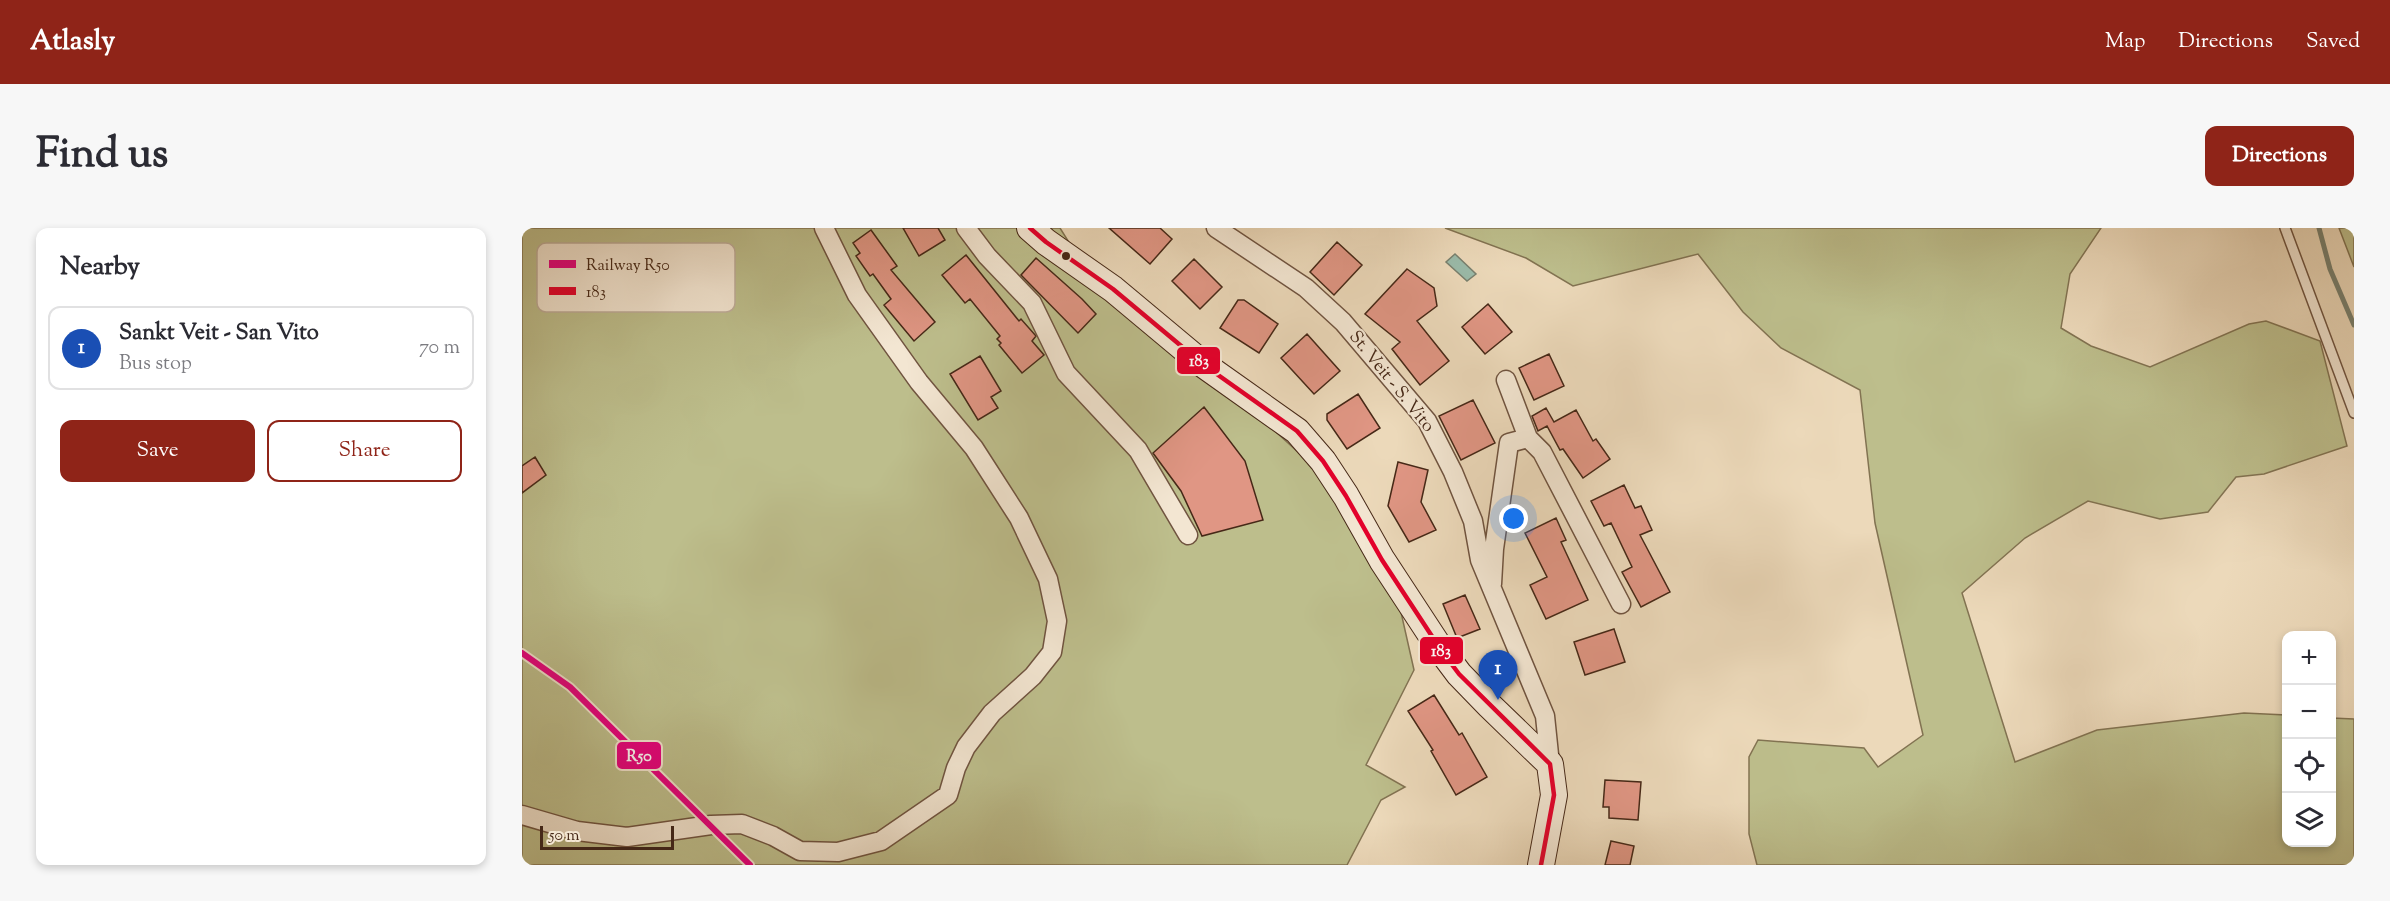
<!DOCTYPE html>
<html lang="en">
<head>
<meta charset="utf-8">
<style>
  body { margin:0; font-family:"Sorts Mill Goudy",serif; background:#f7f7f7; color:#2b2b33 }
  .controls { position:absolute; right:18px; bottom:18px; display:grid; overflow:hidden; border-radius:12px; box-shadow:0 3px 9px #0003 }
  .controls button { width:54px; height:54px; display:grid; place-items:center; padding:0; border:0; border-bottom:2px solid #e1e1e2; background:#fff; color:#2b2b33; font:30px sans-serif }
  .scale { position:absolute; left:18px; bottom:15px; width:134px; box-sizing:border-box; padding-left:6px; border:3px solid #462817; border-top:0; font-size:16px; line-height:21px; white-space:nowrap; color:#462817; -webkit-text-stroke:4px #f3e6d2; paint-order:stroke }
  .you { position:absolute; left:992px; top:291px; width:21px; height:21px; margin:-15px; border:4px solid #fff; border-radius:50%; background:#1a73e8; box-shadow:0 0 0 9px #1a73e833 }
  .badge { display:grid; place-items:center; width:39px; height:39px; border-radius:50%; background:#8f2418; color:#fff; font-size:20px; font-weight:700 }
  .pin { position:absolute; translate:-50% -50px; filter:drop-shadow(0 2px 3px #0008) }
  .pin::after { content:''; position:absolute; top:32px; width:21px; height:18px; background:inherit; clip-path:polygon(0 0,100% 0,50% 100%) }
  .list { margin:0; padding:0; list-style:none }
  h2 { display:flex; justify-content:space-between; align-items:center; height:78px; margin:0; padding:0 24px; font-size:26px }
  h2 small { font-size:20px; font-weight:400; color:#7c7c81 }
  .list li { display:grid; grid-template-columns:39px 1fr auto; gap:18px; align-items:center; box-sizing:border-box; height:84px; margin:0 12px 12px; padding:0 12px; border:2px solid #e1e1e2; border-radius:12px }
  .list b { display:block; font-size:22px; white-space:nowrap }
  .list p { margin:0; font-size:20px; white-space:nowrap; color:#7c7c81 }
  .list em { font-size:20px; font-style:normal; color:#7c7c81 }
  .actions { display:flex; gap:12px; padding:18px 24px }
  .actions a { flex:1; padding:14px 0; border:2px solid #8f2418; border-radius:12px; text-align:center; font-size:21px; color:#8f2418 }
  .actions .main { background:#8f2418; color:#fff }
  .icon { flex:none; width:33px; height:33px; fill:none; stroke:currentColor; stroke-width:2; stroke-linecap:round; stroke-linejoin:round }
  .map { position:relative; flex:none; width:1832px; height:637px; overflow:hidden; border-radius:12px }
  header { display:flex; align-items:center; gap:36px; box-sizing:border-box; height:84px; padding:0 30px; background:#8f2418; color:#fff }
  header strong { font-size:28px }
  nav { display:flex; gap:33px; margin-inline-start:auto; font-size:21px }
  .intro { display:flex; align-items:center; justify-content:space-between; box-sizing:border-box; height:144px; padding:0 36px }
  h1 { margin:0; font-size:42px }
  .button { padding:15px 27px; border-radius:12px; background:#8f2418; color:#fff; font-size:21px; font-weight:700 }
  main { display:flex; gap:36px; padding:0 36px }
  aside { flex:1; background:#fff; border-radius:12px; box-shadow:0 3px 9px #0003 }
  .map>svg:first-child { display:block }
  .green { fill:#bdbe8c; stroke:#827352; stroke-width:1.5 }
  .water { fill:#9abbaa; stroke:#78806f; stroke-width:1.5 }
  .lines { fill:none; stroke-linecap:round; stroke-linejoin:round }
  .stream { stroke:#78806f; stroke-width:5 }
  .building { fill:#e09684; stroke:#462817; stroke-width:1.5 }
  .lane-casing { stroke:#705440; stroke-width:12 }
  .street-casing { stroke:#705440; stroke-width:21 }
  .secondary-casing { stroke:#462817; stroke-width:28 }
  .lane { stroke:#f3e6d2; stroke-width:9 }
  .street { stroke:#f3e6d2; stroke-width:18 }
  .secondary { stroke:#f3e6d2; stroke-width:26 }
  .bus-1-casing { stroke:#f3e6d2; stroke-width:9 }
  .bus-1 { stroke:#e4002b; stroke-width:4.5 }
  .rail-1-casing { stroke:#f3e6d2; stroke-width:10 }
  .rail-1 { stroke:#e5007d; stroke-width:6 }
  .bus-dot { fill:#462817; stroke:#f3e6d2; stroke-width:2 }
  .labels { text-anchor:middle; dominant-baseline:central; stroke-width:4.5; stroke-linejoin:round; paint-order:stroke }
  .street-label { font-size:18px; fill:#462817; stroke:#f3e6d2 }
  .key { fill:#f3e6d2; stroke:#bfad9a; stroke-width:1.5 }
  .key-label { font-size:16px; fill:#462817 }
  .line-badge { stroke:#f3e6d2; stroke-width:2 }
  .badge-label { font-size:16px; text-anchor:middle; font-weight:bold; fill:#fff }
</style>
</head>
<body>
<header>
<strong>Atlasly</strong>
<nav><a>Map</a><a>Directions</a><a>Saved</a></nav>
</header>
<div class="intro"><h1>Find us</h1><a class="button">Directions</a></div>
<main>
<aside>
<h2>Nearby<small></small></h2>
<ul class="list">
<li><span class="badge" style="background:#1a4fb4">1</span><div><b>Sankt Veit - San Vito</b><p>Bus stop</p></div><em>70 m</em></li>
</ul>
<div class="actions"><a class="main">Save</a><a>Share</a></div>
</aside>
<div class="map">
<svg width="1832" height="637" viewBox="0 0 1832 637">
  <rect width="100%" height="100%" fill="#ecd9ba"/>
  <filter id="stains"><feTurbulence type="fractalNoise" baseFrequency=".00333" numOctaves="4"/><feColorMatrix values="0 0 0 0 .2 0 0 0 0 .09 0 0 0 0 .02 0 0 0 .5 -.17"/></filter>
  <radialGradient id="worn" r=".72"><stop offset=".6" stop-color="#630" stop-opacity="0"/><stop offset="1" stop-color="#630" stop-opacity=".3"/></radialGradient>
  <path class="green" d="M 0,0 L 538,0 L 563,40 L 671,128 L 824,268 L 876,371 L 892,442 L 844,537 L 883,559 L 859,572 L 825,637 L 0,637 Z
    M 923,0 L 1579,0 L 1548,46 L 1539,100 L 1569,118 L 1628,139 L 1727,96 L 1744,93 L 1798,113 L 1825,218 L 1742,246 L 1714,249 L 1686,284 L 1638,291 L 1566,273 L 1503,310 L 1440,365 L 1493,534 L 1575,502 L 1722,485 L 1764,487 L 1764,614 L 1810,614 L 1810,490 L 1832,491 L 1832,637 L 1235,637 L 1227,606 L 1227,529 L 1236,512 L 1342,520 L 1356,539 L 1401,507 L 1353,295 L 1338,162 L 1259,120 L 1221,84 L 1176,26 L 1051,58 L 1004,30 Z
    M 1817,0 L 1832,0 L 1832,39 Z"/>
  <path class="water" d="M 933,26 L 954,46 L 945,53 L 924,34 Z"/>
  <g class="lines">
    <path class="stream" d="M 1797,0 L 1808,41 L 1832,97"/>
  </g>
  <path class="building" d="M 381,0 L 416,0 L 423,12 L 397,28 Z
    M 587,0 L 638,0 L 650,11 L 628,36 Z
    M 349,2 L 375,38 L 369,42 L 413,94 L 392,113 L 362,77 L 369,71 L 351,46 L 348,48 L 334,28 L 338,25 L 331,15 Z
    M 815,14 L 840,37 L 812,67 L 788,44 Z
    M 444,27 L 497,93 L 499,91 L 514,108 L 510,113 L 522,127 L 500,145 L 477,117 L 479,115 L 475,111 L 478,108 L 448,71 L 443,75 L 420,47 Z
    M 514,30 L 560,71 L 574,86 L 556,105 L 499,47 Z
    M 672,31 L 700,59 L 678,81 L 650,53 Z
    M 885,41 L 912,60 L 915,78 L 895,93 L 927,133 L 898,157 L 870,121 L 878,114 L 843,86 Z
    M 716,72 L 722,72 L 756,96 L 737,125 L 698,100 Z
    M 966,76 L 990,104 L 963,126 L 940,99 Z
    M 785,106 L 818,143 L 792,166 L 759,130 Z
    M 1027,126 L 1042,158 L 1012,172 L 997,140 Z
    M 458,128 L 479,163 L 469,169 L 476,180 L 456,192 L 428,146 Z
    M 836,166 L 858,200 L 825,221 L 805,192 L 805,186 Z
    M 951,172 L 973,215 L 939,232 L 917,188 Z
    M 682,179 L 723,233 L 741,292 L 680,308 L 659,263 L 631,225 Z
    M 1024,180 L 1032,194 L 1054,182 L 1071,213 L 1074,211 L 1088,231 L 1061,250 L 1041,221 L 1038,222 L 1025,198 L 1016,203 L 1010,188 Z
    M 13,229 L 24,247 L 0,265 L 0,238 Z
    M 876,234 L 906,242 L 899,274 L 914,302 L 887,314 L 866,278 Z
    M 1102,257 L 1113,280 L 1119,278 L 1130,302 L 1118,307 L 1148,364 L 1119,379 L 1100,344 L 1110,339 L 1089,295 L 1082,298 L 1069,273 Z
    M 1034,290 L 1044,312 L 1039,314 L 1066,372 L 1024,391 L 1008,357 L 1025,349 L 1003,305 Z
    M 943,367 L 958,401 L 935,410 L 921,376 Z
    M 1092,401 L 1103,434 L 1063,447 L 1052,414 Z
    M 912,467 L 937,507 L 940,505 L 965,549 L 934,567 L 909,523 L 911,522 L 886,483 Z
    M 1083,552 L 1119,554 L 1116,592 L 1087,590 L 1087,579 L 1081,579 Z
    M 1089,613 L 1112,618 L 1108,637 L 1083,637 Z"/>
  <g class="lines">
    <defs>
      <path id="lane" d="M 1763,0 L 1832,185"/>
      <path id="street" d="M 444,0 L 465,28 L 510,75 L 544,145 L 616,222 L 666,307
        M 694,0 L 784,60 L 821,94 L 905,193 L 931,244 L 951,293 L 958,332 L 1023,488 L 1028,536
        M 984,152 L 1006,210
        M 970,356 L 972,321 L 987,215 L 1006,210 L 1020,224 L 1099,376
        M 0,587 L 55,603 L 105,609 L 189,597 L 220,596 L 251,608 L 278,623 L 316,624 L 359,613 L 426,567 L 434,540 L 444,519 L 470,485 L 511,448 L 530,424 L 535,393 L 526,351 L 497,290 L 452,220 L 397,154 L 335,67 L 302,0"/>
      <path id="secondary" d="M 508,0 L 524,14 L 591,61 L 682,137 L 775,203 L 801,233 L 824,268 L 860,332 L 919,422 L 937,446 L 968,478 L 1028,536 L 1032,567 L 1019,637"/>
    </defs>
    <use href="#lane" class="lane-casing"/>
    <use href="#street" class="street-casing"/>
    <use href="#secondary" class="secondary-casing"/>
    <use href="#lane" class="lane"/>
    <use href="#street" class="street"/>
    <use href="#secondary" class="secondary"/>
    <defs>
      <path id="bus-1" d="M 508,0 L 524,14 L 591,61 L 682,137 L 775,203 L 801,233 L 824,268 L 860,332 L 919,422 L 937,446 L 1028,536 L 1032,567 L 1019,637"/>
    </defs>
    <use href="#bus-1" class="bus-1-casing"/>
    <use href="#bus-1" class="bus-1"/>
    <defs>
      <path id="rail-1" d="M 0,425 L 48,459 L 228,637"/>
    </defs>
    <use href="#rail-1" class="rail-1-casing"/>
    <use href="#rail-1" class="rail-1"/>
  </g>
  <circle class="bus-dot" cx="544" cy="28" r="5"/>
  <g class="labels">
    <g class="street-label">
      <text transform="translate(869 154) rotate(51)">St. Veit - S. Vito</text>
    </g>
  </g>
  <rect x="15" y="15" width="198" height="69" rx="9" class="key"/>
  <rect x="27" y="32" width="27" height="8" fill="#e5007d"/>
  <rect x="27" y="59" width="27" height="8" fill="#e4002b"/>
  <g class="key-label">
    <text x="64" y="42">Railway R50</text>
    <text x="64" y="69">183</text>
  </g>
  <g class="line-badge">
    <rect x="654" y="118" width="45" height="29" rx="6" fill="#e4002b"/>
    <rect x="897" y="408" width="45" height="29" rx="6" fill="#e4002b"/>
    <rect x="94" y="513" width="46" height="29" rx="6" fill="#e5007d"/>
  </g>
  <g class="badge-label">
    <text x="677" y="138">183</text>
    <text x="919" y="428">183</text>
    <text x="117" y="533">R50</text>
  </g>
  <rect width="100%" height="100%" filter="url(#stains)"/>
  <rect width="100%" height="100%" fill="url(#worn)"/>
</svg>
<div class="controls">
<button>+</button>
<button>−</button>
<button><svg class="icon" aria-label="locate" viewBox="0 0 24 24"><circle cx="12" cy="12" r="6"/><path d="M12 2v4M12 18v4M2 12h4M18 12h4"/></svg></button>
<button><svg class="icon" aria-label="layers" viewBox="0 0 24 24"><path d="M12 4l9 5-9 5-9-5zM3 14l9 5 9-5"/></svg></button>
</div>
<div class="scale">50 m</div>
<div class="you"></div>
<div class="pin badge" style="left:976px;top:472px;background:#1a4fb4">1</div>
</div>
</main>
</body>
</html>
